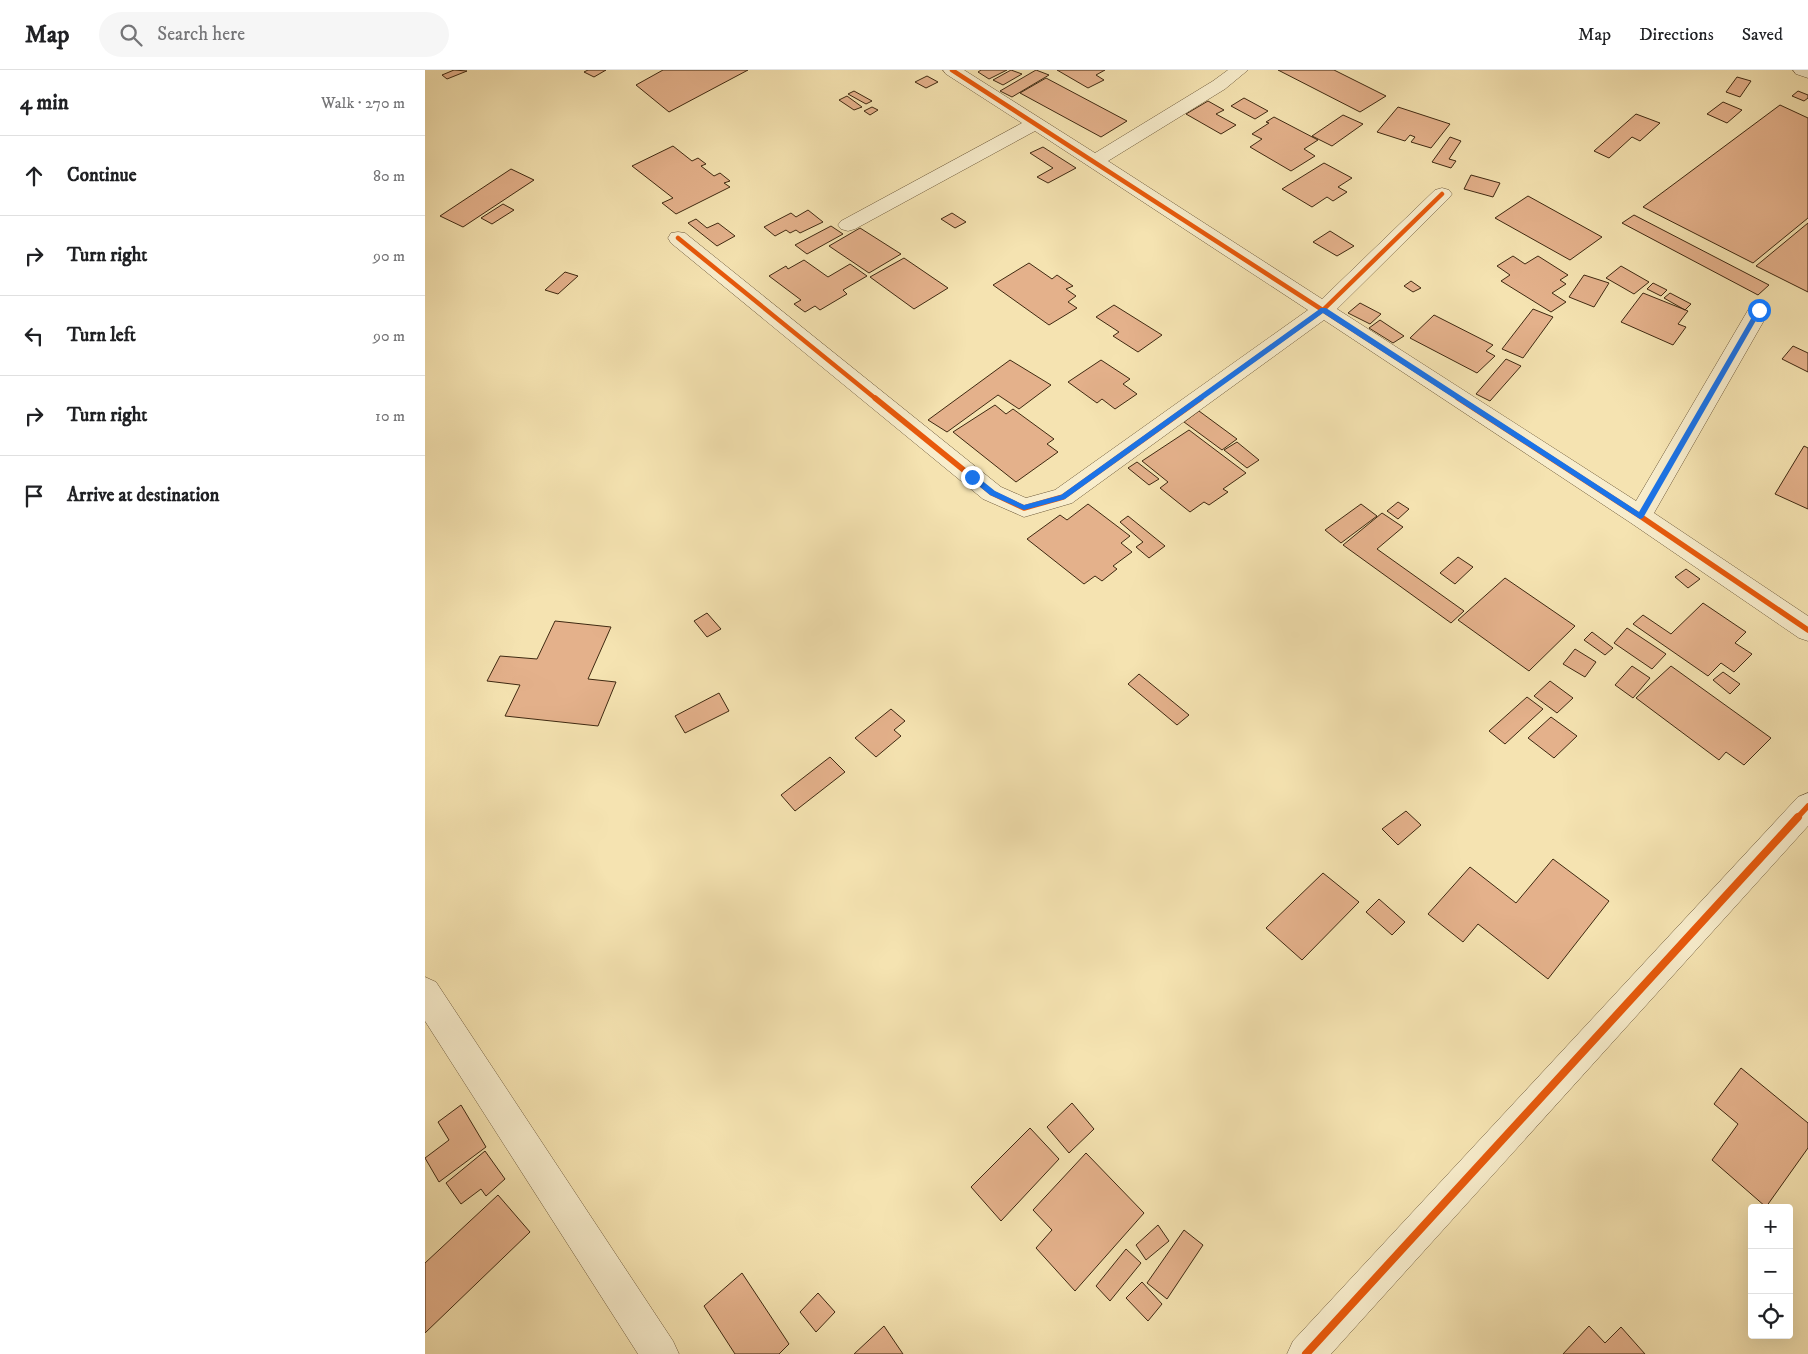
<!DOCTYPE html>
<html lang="en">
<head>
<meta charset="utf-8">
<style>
  body { margin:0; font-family:"IM FELL DW Pica",serif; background:#f6f6f6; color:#202124 }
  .controls { position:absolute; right:15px; bottom:15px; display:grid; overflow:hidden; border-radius:5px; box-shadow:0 5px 20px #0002 }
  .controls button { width:45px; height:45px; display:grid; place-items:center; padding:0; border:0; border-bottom:1px solid #e0e0e0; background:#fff; color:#202124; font:25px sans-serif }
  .stop { position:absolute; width:15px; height:15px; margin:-11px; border:4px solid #1a73e8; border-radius:50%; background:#fff }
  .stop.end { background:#1a73e8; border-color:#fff; box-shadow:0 1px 5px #0008 }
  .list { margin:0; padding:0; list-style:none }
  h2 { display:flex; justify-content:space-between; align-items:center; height:65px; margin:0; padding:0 20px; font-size:21px }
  h2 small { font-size:16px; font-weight:400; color:#757577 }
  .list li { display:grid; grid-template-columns:32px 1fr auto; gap:15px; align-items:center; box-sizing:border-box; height:80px; padding:0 20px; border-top:1px solid #e0e0e0 }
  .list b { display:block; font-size:19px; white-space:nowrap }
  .list em { font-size:16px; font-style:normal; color:#757577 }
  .icon { flex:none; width:28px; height:28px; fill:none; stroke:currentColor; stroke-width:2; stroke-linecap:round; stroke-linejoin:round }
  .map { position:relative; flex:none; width:1383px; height:1284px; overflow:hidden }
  header { display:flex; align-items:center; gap:30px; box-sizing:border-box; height:70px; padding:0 25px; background:#fff; border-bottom:1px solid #e0e0e0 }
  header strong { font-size:24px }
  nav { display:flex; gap:28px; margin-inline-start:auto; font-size:18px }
  .search { width:350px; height:45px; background:#f6f6f6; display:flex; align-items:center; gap:12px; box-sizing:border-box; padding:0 18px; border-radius:28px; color:#757577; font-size:19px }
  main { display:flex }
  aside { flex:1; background:#fff }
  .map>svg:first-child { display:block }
  .building { fill:#e4b18b; stroke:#3f2911 }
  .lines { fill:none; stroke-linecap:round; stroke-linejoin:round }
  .street-casing { stroke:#6c5839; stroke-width:1 }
  .street { fill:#f8edcc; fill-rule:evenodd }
  .cycleway-far2-casing { stroke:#f8edcc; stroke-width:7 }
  .cycleway-far1-casing { stroke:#f8edcc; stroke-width:9 }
  .cycleway-casing { stroke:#f8edcc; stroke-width:11 }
  .cycleway-far2 { stroke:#e8590c; stroke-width:4.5 }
  .cycleway-far1 { stroke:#e8590c; stroke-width:5.5 }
  .cycleway { stroke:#e8590c; stroke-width:8 }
  .route { fill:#1a73e8 }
</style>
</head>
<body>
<header>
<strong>Map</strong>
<div class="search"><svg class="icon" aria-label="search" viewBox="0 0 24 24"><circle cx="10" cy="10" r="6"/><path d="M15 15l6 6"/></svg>Search here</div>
<nav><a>Map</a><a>Directions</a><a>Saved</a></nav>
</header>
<main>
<aside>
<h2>4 min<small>Walk · 270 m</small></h2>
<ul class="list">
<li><svg class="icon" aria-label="ahead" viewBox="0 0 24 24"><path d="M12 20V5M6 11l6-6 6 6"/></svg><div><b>Continue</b></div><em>80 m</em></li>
<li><svg class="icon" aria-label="right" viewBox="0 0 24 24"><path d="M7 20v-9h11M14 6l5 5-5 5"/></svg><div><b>Turn right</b></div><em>90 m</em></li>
<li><svg class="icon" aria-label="left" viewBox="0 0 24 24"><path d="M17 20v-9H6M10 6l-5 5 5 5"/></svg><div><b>Turn left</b></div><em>90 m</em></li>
<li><svg class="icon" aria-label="right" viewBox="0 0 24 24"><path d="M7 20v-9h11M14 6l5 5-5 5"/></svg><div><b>Turn right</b></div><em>10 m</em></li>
<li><svg class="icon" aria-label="arrive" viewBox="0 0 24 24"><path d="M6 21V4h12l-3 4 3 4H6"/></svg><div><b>Arrive at destination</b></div></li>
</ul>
</aside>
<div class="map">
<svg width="1383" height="1284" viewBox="0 0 1383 1284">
  <rect width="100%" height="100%" fill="#f5e3b1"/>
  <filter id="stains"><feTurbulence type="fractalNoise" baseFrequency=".004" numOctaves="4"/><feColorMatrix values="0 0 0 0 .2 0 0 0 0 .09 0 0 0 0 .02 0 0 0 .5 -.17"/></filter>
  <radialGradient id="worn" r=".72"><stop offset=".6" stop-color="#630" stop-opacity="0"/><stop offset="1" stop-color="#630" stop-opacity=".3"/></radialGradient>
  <path class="building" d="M 29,0 L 42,1 L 22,9 L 17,5 Z
    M 163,0 L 181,0 L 169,7 L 159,2 Z
    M 238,0 L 323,0 L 244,42 L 211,15 Z
    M 556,0 L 582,0 L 564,9 L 553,2 Z
    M 586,0 L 597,4 L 578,15 L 568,10 Z
    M 611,0 L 624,5 L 587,27 L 575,21 Z
    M 632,0 L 680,0 L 671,5 L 679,10 L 663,18 Z
    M 853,0 L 909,0 L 961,26 L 935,42 Z
    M 502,6 L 513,12 L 501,18 L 490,12 Z
    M 1312,7 L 1326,11 L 1315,27 L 1301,22 Z
    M 621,8 L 702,51 L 676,67 L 595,23 Z
    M 429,21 L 447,31 L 441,34 L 423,24 Z
    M 1373,21 L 1383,25 L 1383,28 L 1379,31 L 1367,26 Z
    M 422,26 L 437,37 L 429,40 L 414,30 Z
    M 819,28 L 843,41 L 830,49 L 806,36 Z
    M 783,31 L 799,40 L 791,44 L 811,55 L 796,64 L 761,44 Z
    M 1298,32 L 1317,40 L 1302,53 L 1282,44 Z
    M 1355,35 L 1383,48 L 1383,148 L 1328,193 L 1218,137 Z
    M 447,37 L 453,40 L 445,45 L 439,41 Z
    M 973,37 L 1025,54 L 1006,78 L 986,72 L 990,67 L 985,65 L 980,71 L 952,62 Z
    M 1211,44 L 1235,53 L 1215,71 L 1207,67 L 1184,88 L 1169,81 Z
    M 918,45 L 938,54 L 907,76 L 887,66 Z
    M 849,47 L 893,70 L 879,79 L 890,86 L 866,101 L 825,77 L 837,69 L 827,64 L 844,53 L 841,52 Z
    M 1025,67 L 1036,71 L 1024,89 L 1031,91 L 1026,98 L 1007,92 Z
    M 248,76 L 267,91 L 273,88 L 281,94 L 276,96 L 289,106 L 295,103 L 305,111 L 299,113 L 305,117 L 251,144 L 237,133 L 248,128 L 207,96 Z
    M 618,77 L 651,98 L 623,113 L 612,107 L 628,98 L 605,83 Z
    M 899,93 L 927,108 L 913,117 L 922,122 L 908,131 L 902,127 L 887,137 L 857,119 Z
    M 86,99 L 109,110 L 38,157 L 15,146 Z
    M 1046,105 L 1075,113 L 1068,127 L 1039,119 Z
    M 1103,126 L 1177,167 L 1145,190 L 1070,148 Z
    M 78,134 L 89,140 L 67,154 L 56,148 Z
    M 383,140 L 398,152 L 375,163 L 371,160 L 365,163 L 361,160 L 350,166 L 339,157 L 366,143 L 371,147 Z
    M 527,143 L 541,152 L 530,158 L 516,149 Z
    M 1209,145 L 1344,215 L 1333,225 L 1197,153 Z
    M 271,149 L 282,158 L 293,153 L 310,166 L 292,176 L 263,153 Z
    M 1383,153 L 1383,222 L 1331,196 Z
    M 406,156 L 418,164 L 382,184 L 370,175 Z
    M 435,158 L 476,184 L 444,203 L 404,176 Z
    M 905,161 L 929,176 L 912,186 L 888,172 Z
    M 1088,186 L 1100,194 L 1113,186 L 1143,205 L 1135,210 L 1141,214 L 1127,223 L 1141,232 L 1126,242 L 1076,211 L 1085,205 L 1072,196 Z
    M 479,188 L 523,218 L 489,239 L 445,207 Z
    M 379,190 L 403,207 L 425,194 L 442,206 L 418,220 L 422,224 L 395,240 L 390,236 L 380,242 L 369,234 L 376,230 L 344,206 L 361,196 L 363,199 Z
    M 604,193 L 627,209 L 632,205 L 648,216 L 641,219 L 651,226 L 643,232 L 652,238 L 624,255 L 568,215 Z
    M 1196,196 L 1224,212 L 1209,224 L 1181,208 Z
    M 140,202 L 153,206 L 133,224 L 120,220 Z
    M 1159,205 L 1184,213 L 1169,237 L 1144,227 Z
    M 986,211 L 996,218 L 988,222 L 979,216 Z
    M 1228,213 L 1242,220 L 1236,226 L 1222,219 Z
    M 1218,223 L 1263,241 L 1253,254 L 1261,257 L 1248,275 L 1196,252 Z
    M 1245,223 L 1266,234 L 1260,240 L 1239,228 Z
    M 935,233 L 956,244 L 945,254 L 923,243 Z
    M 689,235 L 737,265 L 713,282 L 688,266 L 694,262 L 671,247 Z
    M 1108,239 L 1128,247 L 1098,288 L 1077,279 Z
    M 1009,245 L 1068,275 L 1061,281 L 1070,286 L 1052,303 L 985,268 Z
    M 955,250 L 979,266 L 968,273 L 944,258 Z
    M 1368,276 L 1383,283 L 1383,302 L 1357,289 Z
    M 1081,289 L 1096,296 L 1065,331 L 1051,324 Z
    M 585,290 L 626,315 L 594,339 L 573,325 L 522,362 L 503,350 Z
    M 676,290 L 705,309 L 698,314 L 712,324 L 690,339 L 677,329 L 672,333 L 643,312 Z
    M 570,335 L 581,344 L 588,339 L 629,369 L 622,374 L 633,382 L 591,412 L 528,362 Z
    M 774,341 L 812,369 L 797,380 L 759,352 Z
    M 764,360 L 821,403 L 798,419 L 803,422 L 784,435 L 779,432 L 765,442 L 735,418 L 743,412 L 717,391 Z
    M 812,372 L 834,390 L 822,398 L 799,380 Z
    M 1379,376 L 1383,378 L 1383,439 L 1350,424 Z
    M 712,392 L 734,409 L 724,415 L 703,398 Z
    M 973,432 L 984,439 L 973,449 L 962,441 Z
    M 663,434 L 705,466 L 696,473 L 707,482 L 688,496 L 692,499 L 677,511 L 670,506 L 659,514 L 602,469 L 635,445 L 642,450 Z
    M 936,434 L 952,446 L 916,473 L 900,460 Z
    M 957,443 L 978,457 L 952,479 L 1039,541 L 1026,553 L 918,475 Z
    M 703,446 L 740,476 L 724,488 L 711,477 L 718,472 L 695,452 Z
    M 1033,487 L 1048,497 L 1030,514 L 1015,503 Z
    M 1261,499 L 1275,509 L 1263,518 L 1250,507 Z
    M 1080,508 L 1150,556 L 1104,601 L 1033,550 Z
    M 1278,533 L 1321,562 L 1310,573 L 1327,584 L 1309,602 L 1296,593 L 1283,606 L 1208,554 L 1218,545 L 1246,564 Z
    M 282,543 L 296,559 L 282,567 L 269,551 Z
    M 130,551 L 186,557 L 163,609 L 191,612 L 173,656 L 80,646 L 95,615 L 62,611 L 75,586 L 112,589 Z
    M 1202,558 L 1241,584 L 1227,599 L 1189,573 Z
    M 1167,562 L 1188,578 L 1180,585 L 1159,570 Z
    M 1150,579 L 1171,592 L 1160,607 L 1138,594 Z
    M 1207,596 L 1225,608 L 1208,628 L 1190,615 Z
    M 1246,596 L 1346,668 L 1319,695 L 1301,682 L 1294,690 L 1211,628 Z
    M 1298,602 L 1315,614 L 1305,624 L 1288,610 Z
    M 714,604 L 764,645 L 752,655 L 703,614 Z
    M 1125,611 L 1148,628 L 1132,643 L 1109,626 Z
    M 294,623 L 304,641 L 260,663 L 250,646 Z
    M 1102,627 L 1118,639 L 1080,674 L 1064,661 Z
    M 466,639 L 480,651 L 469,660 L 476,666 L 451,687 L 430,668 Z
    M 1126,647 L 1152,666 L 1129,688 L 1103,668 Z
    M 405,687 L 420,702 L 370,741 L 356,725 Z
    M 981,741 L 996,755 L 973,775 L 957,759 Z
    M 1128,789 L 1184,831 L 1123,909 L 1053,854 L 1038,872 L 1003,844 L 1045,797 L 1091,833 Z
    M 898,803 L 934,832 L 877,890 L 841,858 Z
    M 954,829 L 980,852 L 967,865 L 941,842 Z
    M 1316,998 L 1383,1053 L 1383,1078 L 1341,1137 L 1287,1090 L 1313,1054 L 1289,1034 Z
    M 647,1033 L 669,1059 L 644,1083 L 622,1057 Z
    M 36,1035 L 61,1077 L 14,1112 L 0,1088 L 24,1070 L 13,1052 Z
    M 605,1058 L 634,1089 L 576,1151 L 546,1117 Z
    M 60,1081 L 80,1109 L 61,1126 L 56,1119 L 36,1134 L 21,1113 Z
    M 661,1083 L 719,1143 L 650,1221 L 611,1178 L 627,1160 L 608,1140 Z
    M 73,1125 L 105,1162 L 0,1263 L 0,1193 Z
    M 733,1155 L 744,1171 L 721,1190 L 711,1175 Z
    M 759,1160 L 778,1175 L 742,1229 L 722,1213 Z
    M 701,1179 L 716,1193 L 685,1231 L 671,1216 Z
    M 317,1203 L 364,1274 L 354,1284 L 310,1284 L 279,1236 Z
    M 717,1212 L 737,1234 L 723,1251 L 701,1228 Z
    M 393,1223 L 410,1242 L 391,1262 L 375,1242 Z
    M 459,1256 L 478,1284 L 429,1284 Z
    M 1164,1256 L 1180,1273 L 1196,1257 L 1220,1284 L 1138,1284 Z"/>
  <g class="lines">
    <defs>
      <path id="street" d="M 518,0 L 539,0 L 670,83 L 788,11 L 803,0 L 823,0 L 800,19 L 683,91 L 897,229 L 1010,120 L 1017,118 L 1024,120 L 1027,124 L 1024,128 L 912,239 L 1211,431 L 1326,235 L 1334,233 L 1342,235 L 1345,240 L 1229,443 L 1383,546 L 1383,571 L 1374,568 L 1206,453 L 899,250 L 647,433 L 599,447 L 558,429 L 246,173 L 243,168 L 246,163 L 253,162 L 260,163 L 576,417 L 601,428 L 630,420 L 883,240 L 610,61 L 430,159 L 423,161 L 416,159 L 413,155 L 416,151 L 597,53 L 521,4 Z
        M 1368,0 L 1383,0 L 1383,8 L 1371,4 Z
        M 1383,723 L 1383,756 L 906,1284 L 862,1284 L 868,1271 L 1373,727 Z
        M 0,907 L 11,912 L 248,1271 L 254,1284 L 213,1284 L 0,951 Z"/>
    </defs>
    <use href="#street" class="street-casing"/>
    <use href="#street" class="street"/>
    <defs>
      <path id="cycleway-far2" d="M 527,0 L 1035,329
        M 253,168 L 451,329
        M 774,329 L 898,240 L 1017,124"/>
      <path id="cycleway-far1" d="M 450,328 L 567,423 L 599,438 L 638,427 L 776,328
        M 1033,328 L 1215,446 L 1383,560
        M 1372,748 L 1383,736"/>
      <path id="cycleway" d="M 881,1284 L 1373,747"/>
    </defs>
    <use href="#cycleway-far2" class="cycleway-far2-casing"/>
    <use href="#cycleway-far1" class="cycleway-far1-casing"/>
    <use href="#cycleway" class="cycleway-casing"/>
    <use href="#cycleway-far2" class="cycleway-far2"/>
    <use href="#cycleway-far1" class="cycleway-far1"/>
    <use href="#cycleway" class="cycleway"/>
  </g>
  <path class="route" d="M 896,238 L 901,238 L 1214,442 L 1331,240 L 1334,238 L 1337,240 L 1218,448 L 1215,449 L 898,243 L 640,429 L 599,440 L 565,425 L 543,407 L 550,405 L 570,421 L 599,435 L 636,425 Z"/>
  <rect width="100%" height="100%" filter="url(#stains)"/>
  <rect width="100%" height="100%" fill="url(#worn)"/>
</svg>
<div class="controls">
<button>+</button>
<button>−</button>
<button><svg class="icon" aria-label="locate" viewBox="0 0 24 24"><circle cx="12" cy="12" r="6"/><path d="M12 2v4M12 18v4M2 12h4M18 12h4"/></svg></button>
</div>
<div class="stop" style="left:1334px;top:240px"></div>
<div class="stop end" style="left:547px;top:407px"></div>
</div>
</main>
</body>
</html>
